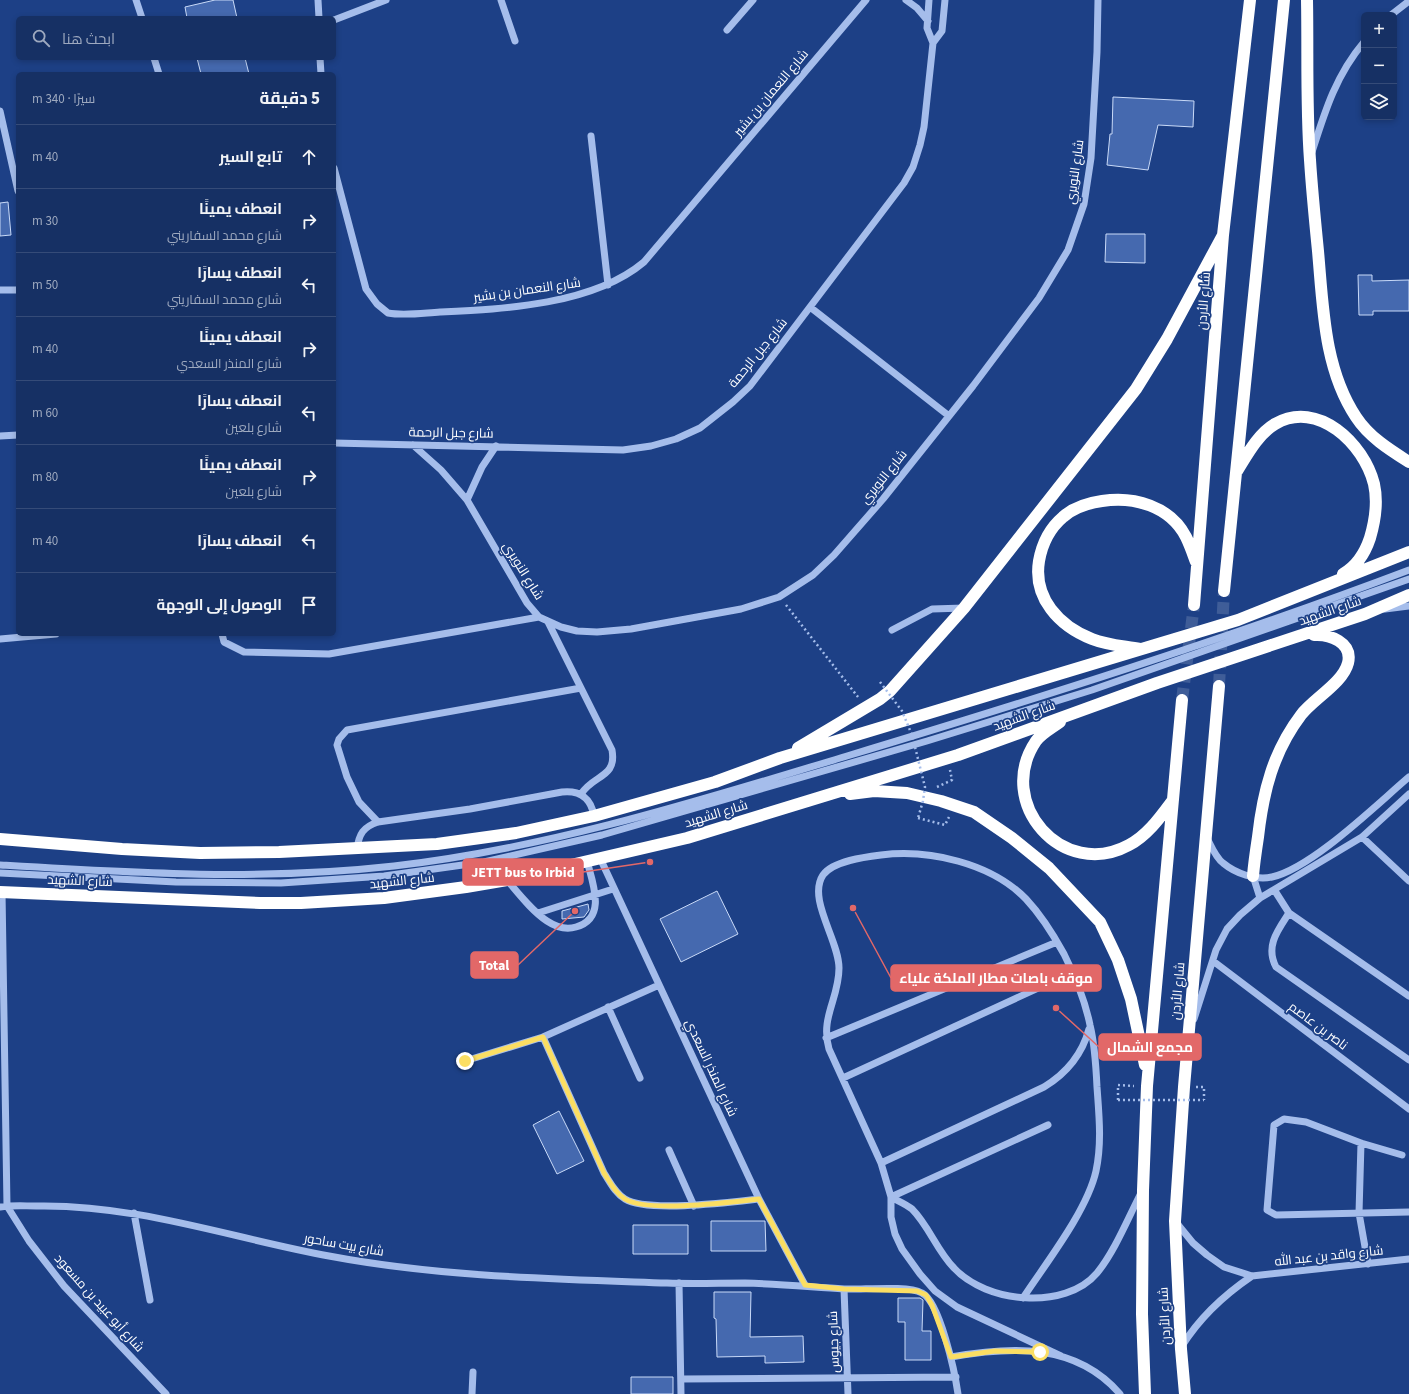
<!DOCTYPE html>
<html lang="ar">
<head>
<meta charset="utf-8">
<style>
  body { margin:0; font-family:"Source Sans 3",Cairo,sans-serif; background:#1f386a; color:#f1f3f6; direction:rtl }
  .controls { position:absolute; right:12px; top:12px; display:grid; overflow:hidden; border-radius:6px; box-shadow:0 2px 6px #0003 }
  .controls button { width:36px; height:36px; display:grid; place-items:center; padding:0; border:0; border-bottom:1px solid #354b78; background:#163064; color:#f1f3f6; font:20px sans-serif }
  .stop { position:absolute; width:12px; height:12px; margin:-9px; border:3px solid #fbde63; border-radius:50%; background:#fff }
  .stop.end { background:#fbde63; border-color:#fff; box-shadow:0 1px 4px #0008 }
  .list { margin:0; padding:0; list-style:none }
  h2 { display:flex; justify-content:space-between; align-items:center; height:52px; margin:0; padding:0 16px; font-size:17px }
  h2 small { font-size:13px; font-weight:400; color:#9ea9bf }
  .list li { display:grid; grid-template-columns:26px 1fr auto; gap:12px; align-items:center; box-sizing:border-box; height:64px; padding:0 16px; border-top:1px solid #354b78 }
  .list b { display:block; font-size:15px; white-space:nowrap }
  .list p { margin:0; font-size:13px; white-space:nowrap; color:#9ea9bf }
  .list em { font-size:13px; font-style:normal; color:#9ea9bf }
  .icon { flex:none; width:22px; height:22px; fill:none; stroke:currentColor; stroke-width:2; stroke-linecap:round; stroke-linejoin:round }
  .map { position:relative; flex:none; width:1409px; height:1394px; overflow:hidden; direction:ltr }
  .search { position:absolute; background:#163064; box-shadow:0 2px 6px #0003; left:16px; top:16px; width:320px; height:44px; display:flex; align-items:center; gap:10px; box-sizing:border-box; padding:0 14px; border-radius:6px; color:#9ea9bf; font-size:15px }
  .panel { position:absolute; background:#163064; box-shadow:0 2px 6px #0003; left:16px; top:72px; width:320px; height:564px; border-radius:6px; direction:rtl }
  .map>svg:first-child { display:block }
  .building { fill:#4569af; stroke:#c9daf8 }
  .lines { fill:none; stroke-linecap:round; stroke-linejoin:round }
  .highway-tunnel { stroke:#3f5d98; stroke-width:12; stroke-dasharray:12 6; stroke-linecap:butt }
  .path { stroke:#a5bdeb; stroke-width:2.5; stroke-dasharray:2 3; stroke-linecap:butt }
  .minor { stroke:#a5bdeb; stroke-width:7 }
  .highway { stroke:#fff; stroke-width:12 }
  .path-bridge { stroke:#a5bdeb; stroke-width:2.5; stroke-dasharray:2 3; stroke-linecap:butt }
  .route { stroke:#fbde63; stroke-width:5 }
  .labels { text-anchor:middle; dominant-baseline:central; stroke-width:3.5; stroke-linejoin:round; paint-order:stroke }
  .street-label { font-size:13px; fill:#fff; stroke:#1d4086 }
  .leader { fill:none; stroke:#e26868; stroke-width:1.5 }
  .callout-dot { fill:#e26868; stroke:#1d4086; stroke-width:1.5 }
  .callout { fill:#e26868; stroke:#e26868; stroke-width:1.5 }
  .callout-label { font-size:14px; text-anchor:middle; font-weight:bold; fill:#fff }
</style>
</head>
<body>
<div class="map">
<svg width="1409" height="1394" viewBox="0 0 1409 1394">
  <rect width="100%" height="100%" fill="#1d4086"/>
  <path class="building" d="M 215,0 L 233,0 L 237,18 L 187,18 L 185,7 Z
    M 197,58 L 245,58 L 249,74 L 201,74 Z
    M 1113,97 L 1194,101 L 1193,127 L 1158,125 L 1148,170 L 1107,165 L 1110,134 L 1112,134 Z
    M 8,202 L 11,235 L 0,236 L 0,203 Z
    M 1106,234 L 1145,234 L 1145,263 L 1105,262 Z
    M 1358,275 L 1372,275 L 1372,281 L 1409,280 L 1409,311 L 1373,311 L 1373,315 L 1359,315 Z
    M 717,891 L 738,934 L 681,962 L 660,919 Z
    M 588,904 L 589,910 L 584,917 L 562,919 L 562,911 Z
    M 559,1111 L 584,1161 L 557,1174 L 533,1125 Z
    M 711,1221 L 765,1221 L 766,1251 L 711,1251 Z
    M 633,1225 L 688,1225 L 688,1254 L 633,1254 Z
    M 714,1292 L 751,1292 L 750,1337 L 803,1336 L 804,1362 L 765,1363 L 765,1356 L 717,1357 L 716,1319 L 714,1318 Z
    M 898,1298 L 920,1298 L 923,1300 L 922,1331 L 931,1331 L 931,1360 L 905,1360 L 905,1322 L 898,1322 Z
    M 631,1377 L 673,1377 L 673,1394 L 631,1394 Z"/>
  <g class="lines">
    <path class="highway-tunnel" d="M 1219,686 L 1224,591
      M 1182,700 L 1194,605"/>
    <path class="path" d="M 786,605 L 858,697
      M 937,787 L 952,780 L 950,770
      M 918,818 L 945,825 L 949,817
      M 1196,1087 L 1204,1087 L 1204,1100
      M 1118,1100 L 1118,1085 L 1134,1086"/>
    <path class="minor" d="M 136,0 L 142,18
      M 318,0 L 319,18
      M 501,0 L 515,41
      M 906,0 L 917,8 L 928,21
      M 1391,15 L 1409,1
      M 334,20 L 386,0
      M 727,30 L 753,0
      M 933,43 L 942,31 L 945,0
      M 154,58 L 159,74
      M 320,58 L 321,74
      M 0,111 L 18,191
      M 591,136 L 608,285
      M 1312,152 C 1325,111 1336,75 1364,42
      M 334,168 L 366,289 L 377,304 L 388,313 C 404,316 423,313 440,312 C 504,309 593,305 644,262 L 866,0
      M 0,290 L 18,290
      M 810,307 L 949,416
      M 0,436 L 18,435
      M 334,443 L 623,450 L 651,446 L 676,439 L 700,428 L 733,402 L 750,386 L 904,183 L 913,167 L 920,145 L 924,127 L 933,43 L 927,28 L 929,0
      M 413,445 L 441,470 L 467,500 L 527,603 L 539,617 L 561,627 L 577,631 L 597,632 L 631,629 L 741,609 L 779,597 L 813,575 L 834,555 L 883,499 L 973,386 L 1039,298 L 1068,250 L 1084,204 L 1091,158 L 1097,52 L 1098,0
      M 467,500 L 482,467 L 496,446
      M 1385,609 L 1409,606
      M 548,622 L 612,750 C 617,778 594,774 581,794
      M 892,630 L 932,609 L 964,608
      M 222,634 L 224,642 L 244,652 L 329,654 L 539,617
      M 0,639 L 56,634
      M 378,822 L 359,802 L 347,777 L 337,745 L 339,739 L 347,730 L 581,688
      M 1362,837 L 1409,881
      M 1207,838 C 1211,846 1216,858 1223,863 C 1235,873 1256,881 1272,877 C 1312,868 1376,805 1409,777
      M 357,849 C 359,834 363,827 378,822 L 470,809 L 562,792 C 580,790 591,798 594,816
      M 600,858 L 759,1199 L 805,1285
      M 0,865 C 133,873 260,881 394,866 C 549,848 698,801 847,756 C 1036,699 1224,640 1409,570
      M 0,873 L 176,882 L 281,883 L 384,876 L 484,862 L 602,835 L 927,741 L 1092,690 L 1409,579
      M 1253,876 L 1260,898
      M 507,880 C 519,894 532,911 547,921 C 556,927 566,930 576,927 C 607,918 593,884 587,861
      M 1275,891 L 1289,913 L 1409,996
      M 2,892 L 7,1206 L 29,1241 L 64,1286 L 166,1394
      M 538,913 L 613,889
      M 1289,913 C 1278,930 1265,946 1276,967 L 1409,1060
      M 1213,961 L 1409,1109
      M 608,1007 L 640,1078
      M 1194,1019 L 1216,950 L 1227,929 L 1240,915 L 1260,898 L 1362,837 L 1409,794
      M 543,1037 L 604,1173 C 610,1182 615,1193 625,1199 C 647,1213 732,1202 759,1199
      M 826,1038 L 1057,942
      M 465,1061 L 543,1037 L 659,985
      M 843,1078 L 1073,972
      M 1361,1143 L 1359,1213 L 1368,1264
      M 669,1150 L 694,1206
      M 1402,1155 L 1361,1143 L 1306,1122 L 1284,1119 L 1274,1125 L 1267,1210 L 1276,1215 L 1409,1212
      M 881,1163 L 1044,1087 C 1067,1073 1082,1055 1089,1029
      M 891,1197 C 898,1201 906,1204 912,1209 C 929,1226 937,1251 954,1268 C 986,1303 1065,1311 1097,1273 C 1115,1251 1128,1218 1141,1193
      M 891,1197 L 1048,1125
      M 0,1207 C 12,1205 24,1206 36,1206 C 137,1204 231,1238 329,1256 C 440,1277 554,1279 667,1283 C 693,1284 719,1283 745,1283 C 778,1284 811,1287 844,1289 C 862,1290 907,1285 922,1293 C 940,1302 955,1373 958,1394
      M 134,1213 L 150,1300
      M 1175,1221 L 1193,1243 L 1207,1255 L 1224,1267 L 1252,1276 L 1409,1259
      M 679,1283 L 681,1394
      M 844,1289 L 848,1394
      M 1023,1298 C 1046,1263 1087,1211 1096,1171 C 1102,1143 1099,1115 1097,1087 C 1096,1066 1095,1045 1090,1025 C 1085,1000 1075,976 1064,954 C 1053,934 1041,915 1026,899 C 991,863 929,849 881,855 C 865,857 833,861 823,875 C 807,899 839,940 839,968 C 839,999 820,1017 829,1049 L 881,1163 L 891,1197 L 891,1217 L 895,1234 L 902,1249 L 920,1274 L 935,1291 L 957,1307 L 1061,1356
      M 1182,1346 C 1200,1317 1224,1295 1252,1276
      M 951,1357 C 1012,1346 1076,1343 1120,1394
      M 681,1379 L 956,1377
      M 472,1394 L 473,1372"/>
    <path class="highway" d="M 1307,0 C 1308,53 1306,107 1310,160 C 1312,191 1315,221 1318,251 C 1323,307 1324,369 1356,417 C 1369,437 1390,450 1409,462
      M 1237,471 C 1247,455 1258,434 1275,424 C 1318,399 1364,444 1374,484 C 1378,502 1375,521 1370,538 C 1365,553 1357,566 1343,574
      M 1224,591 L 1284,0
      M 1194,605 L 1223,235 L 1250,0
      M 1140,649 C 1124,646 1107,645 1092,639 C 1059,626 1033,598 1039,561 C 1042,544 1050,528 1063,517 C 1074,507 1088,503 1102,501 C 1134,496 1170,506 1186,537 C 1190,545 1193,554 1196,562
      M 1060,722 C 1052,728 1042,733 1036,741 C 994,803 1063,881 1129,845 C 1148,835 1161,816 1173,800
      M 798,748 L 880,699 L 890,691 L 964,608 L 1136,389 L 1167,339 L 1223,235
      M 850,794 L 874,791 L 907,793 L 941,801 L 974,812 L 1012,838 L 1049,868 L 1100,922 L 1118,960 L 1131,999 L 1145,1065
      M 0,839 L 122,849 L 200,853 L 279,852 L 437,844 L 516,833 L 594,816 L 715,782 L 780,758 L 1238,620 L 1409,552
      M 1253,876 C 1254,863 1256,850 1258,837 C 1263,792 1273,752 1301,715 C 1313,699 1343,683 1348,663 C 1353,642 1329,634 1314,635
      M 0,892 L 260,903 L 301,903 L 384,898 L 466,887 L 507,880 L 687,838 L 958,755 L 1157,683 L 1365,614 L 1409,595
      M 1145,1394 L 1142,1314 L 1143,1190 L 1147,1086 L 1182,700
      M 1185,1394 L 1181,1349 L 1175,1221 L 1184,1087 L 1219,686"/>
    <path class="path-bridge" d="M 880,682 L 902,711 L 912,735 L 925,787 L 923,801 L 918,818
      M 1118,1100 L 1204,1100"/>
  </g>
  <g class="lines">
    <path class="route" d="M 465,1061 L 543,1037 L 604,1173 C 610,1182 615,1193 625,1199 C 647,1213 732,1202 759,1199 L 805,1285 L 844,1289 L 917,1291 L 926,1295 L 932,1305 L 951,1357 L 995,1351 L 1040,1352"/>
  </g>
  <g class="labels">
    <g class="street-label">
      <text transform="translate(771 93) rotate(-50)">شارع النعمان بن بشير</text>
      <text transform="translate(1075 172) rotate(-82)">شارع النويري</text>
      <text transform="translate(527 290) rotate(-8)">شارع النعمان بن بشير</text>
      <text transform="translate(1204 301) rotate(-86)">شارع الأردن</text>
      <text transform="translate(758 353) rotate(-51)">شارع جبل الرحمة</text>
      <text transform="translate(451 433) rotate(1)">شارع جبل الرحمة</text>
      <text transform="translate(884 477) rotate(-51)">شارع النويري</text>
      <text transform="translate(523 571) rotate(58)">شارع النويري</text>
      <text transform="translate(1330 611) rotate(-19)">شارع الشهيد</text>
      <text transform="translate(1024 716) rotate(-20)">شارع الشهيد</text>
      <text transform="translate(716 814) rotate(-17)">شارع الشهيد</text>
      <text transform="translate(80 881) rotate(2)">شارع الشهيد</text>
      <text transform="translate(402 881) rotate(-6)">شارع الشهيد</text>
      <text transform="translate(1178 991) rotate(-85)">شارع الأردن</text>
      <text transform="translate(1318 1026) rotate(37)">ناصر بن عاصم</text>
      <text transform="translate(711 1068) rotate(65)">شارع المنذر السعدي</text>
      <text transform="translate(344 1245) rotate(10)">شارع بيت ساحور</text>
      <text transform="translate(1329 1256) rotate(-6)">شارع واقد بن عبد الله</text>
      <text transform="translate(99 1303) rotate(48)">شارع أبو عبيد بن مسعود</text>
      <text transform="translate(1165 1316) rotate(-93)">شارع الأردن</text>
      <text transform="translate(834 1342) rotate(-92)">شارع جيوس</text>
    </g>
  </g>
  <path class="leader" d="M650 862L583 872M575 911L518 965M853 908L891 978M1056 1008L1099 1047"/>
  <g class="callout-dot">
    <circle cx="650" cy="862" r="4"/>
    <circle cx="575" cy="911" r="4"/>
    <circle cx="853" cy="908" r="4"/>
    <circle cx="1056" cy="1008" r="4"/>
  </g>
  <g class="callout">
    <rect x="463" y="859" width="120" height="26" rx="4"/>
    <rect x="471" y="952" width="47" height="26" rx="4"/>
    <rect x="891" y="965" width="210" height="26" rx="4"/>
    <rect x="1099" y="1034" width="102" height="26" rx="4"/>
  </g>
  <g class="callout-label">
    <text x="523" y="877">JETT bus to Irbid</text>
    <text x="494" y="970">Total</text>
    <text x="996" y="983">موقف باصات مطار الملكة علياء</text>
    <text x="1150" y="1052">مجمع الشمال</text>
  </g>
</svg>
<div class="controls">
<button>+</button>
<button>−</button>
<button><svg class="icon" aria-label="layers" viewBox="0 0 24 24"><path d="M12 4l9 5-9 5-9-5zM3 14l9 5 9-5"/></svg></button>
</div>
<div class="stop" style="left:1040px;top:1352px"></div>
<div class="stop end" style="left:465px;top:1061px"></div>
<div class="search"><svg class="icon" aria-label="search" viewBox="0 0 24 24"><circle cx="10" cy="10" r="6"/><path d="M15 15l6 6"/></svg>ابحث هنا</div>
<section class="panel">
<h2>5 دقيقة<small>سيرًا · 340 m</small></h2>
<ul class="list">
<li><svg class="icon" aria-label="ahead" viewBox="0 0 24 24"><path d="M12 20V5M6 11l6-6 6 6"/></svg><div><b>تابع السير</b></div><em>40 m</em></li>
<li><svg class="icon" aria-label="right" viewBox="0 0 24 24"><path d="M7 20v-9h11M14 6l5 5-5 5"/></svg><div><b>انعطف يمينًا</b><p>شارع محمد السفاريني</p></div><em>30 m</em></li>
<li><svg class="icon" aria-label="left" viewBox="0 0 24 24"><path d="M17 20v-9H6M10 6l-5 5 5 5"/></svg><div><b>انعطف يسارًا</b><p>شارع محمد السفاريني</p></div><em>50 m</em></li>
<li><svg class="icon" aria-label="right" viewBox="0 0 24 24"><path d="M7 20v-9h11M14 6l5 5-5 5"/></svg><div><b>انعطف يمينًا</b><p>شارع المنذر السعدي</p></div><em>40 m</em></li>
<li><svg class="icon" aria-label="left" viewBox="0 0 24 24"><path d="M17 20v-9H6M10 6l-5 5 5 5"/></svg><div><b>انعطف يسارًا</b><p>شارع بلعين</p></div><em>60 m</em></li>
<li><svg class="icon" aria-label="right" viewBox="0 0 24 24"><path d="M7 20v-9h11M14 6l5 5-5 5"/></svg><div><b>انعطف يمينًا</b><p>شارع بلعين</p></div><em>80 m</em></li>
<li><svg class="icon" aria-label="left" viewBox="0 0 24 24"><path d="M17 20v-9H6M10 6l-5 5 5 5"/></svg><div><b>انعطف يسارًا</b></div><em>40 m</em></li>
<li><svg class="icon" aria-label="arrive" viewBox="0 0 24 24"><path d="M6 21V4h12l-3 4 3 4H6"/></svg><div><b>الوصول إلى الوجهة</b></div></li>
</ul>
</section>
</div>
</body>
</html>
